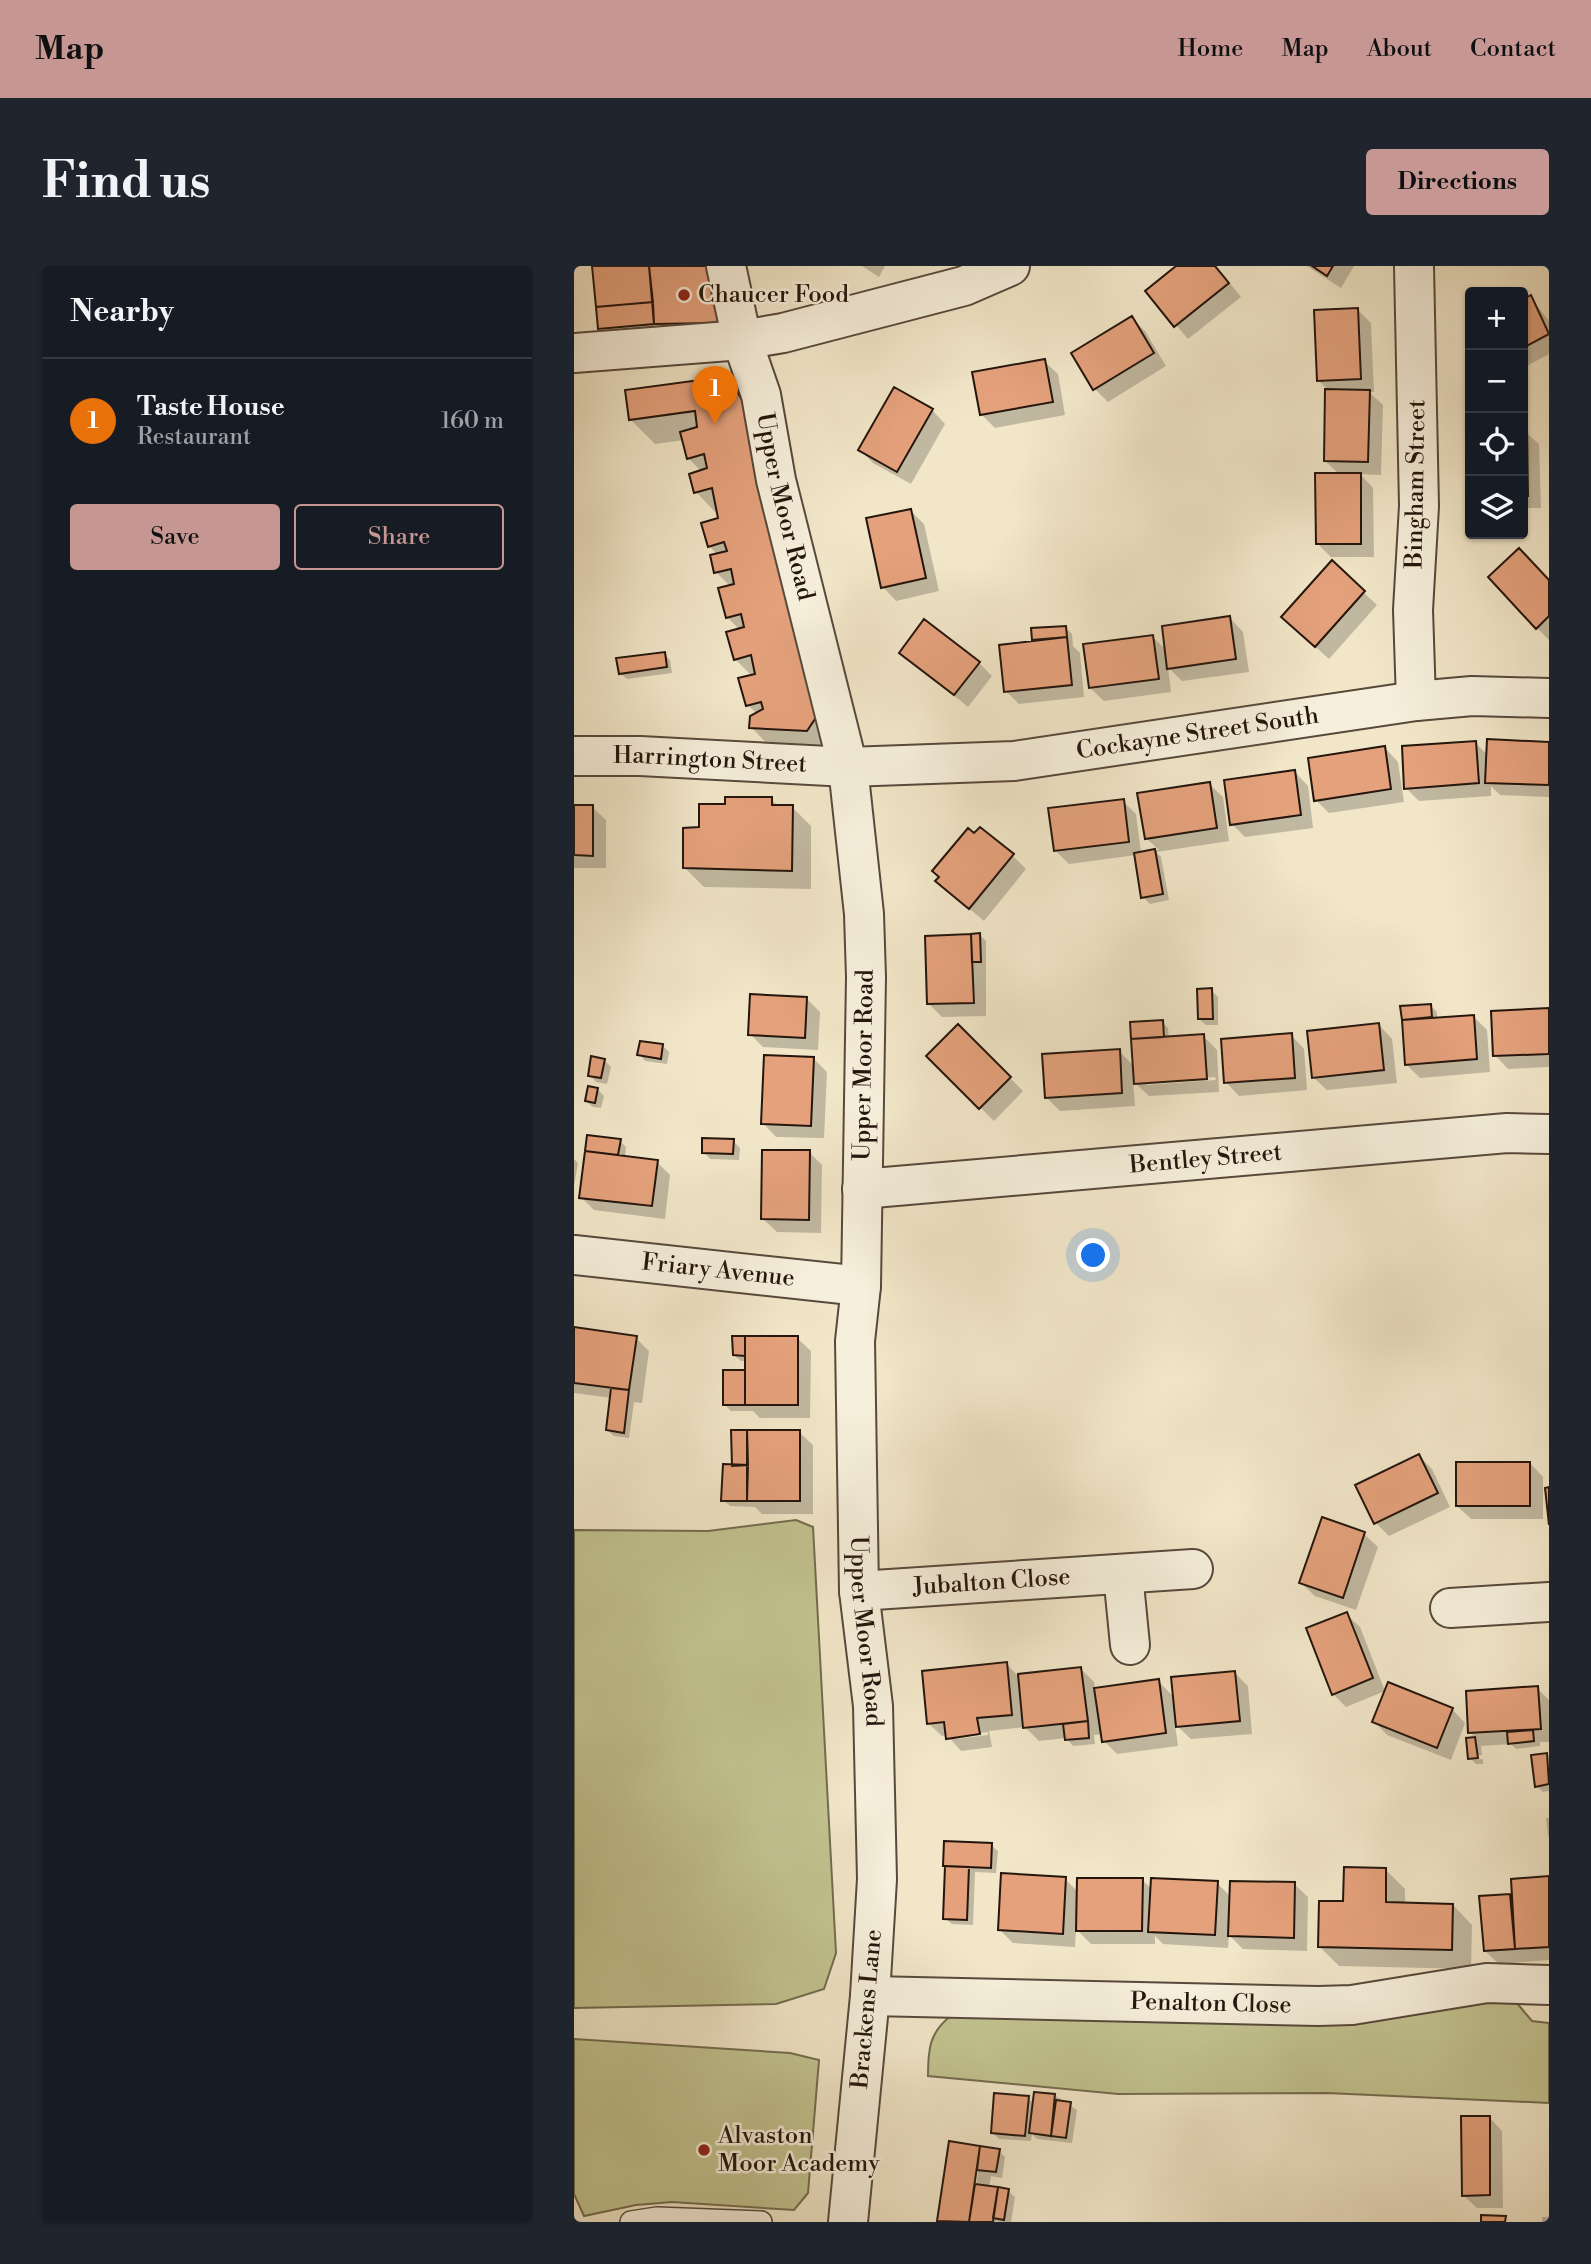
<!DOCTYPE html>
<html lang="en">
<head>
<meta charset="utf-8">
<style>
  body { margin:0; font-family:"Libre Bodoni",serif; background:#20242c; color:#f1f3f6 }
  .controls { position:absolute; right:21px; top:21px; display:grid; overflow:hidden; border-radius:7px; box-shadow:0 2px 5px #0004 }
  .controls button { width:63px; height:63px; display:grid; place-items:center; padding:0; border:0; border-bottom:2px solid #363941; background:#171b24; color:#f1f3f6; font:35px sans-serif }
  .you { position:absolute; left:520px; top:990px; width:24px; height:24px; margin:-18px; border:5px solid #fff; border-radius:50%; background:#1a73e8; box-shadow:0 0 0 10px #1a73e833 }
  .badge { display:grid; place-items:center; width:46px; height:46px; border-radius:50%; background:#c59692; color:#fff; font-size:23px; font-weight:700 }
  .pin { position:absolute; translate:-50% -58px; filter:drop-shadow(0 2px 4px #0008) }
  .pin::after { content:''; position:absolute; top:37px; width:24px; height:21px; background:inherit; clip-path:polygon(0 0,100% 0,50% 100%) }
  .list { margin:0; padding:0; list-style:none }
  h2 { display:flex; justify-content:space-between; align-items:center; height:91px; margin:0; padding:0 28px; font-size:30px }
  h2 small { font-size:23px; font-weight:400; color:#9ea1a6 }
  .list li { display:grid; grid-template-columns:46px 1fr auto; gap:21px; align-items:center; box-sizing:border-box; height:126px; padding:0 28px; border-top:2px solid #363941 }
  .list b { display:block; font-size:26px; white-space:nowrap }
  .list p { margin:0; font-size:23px; white-space:nowrap; color:#9ea1a6 }
  .list em { font-size:23px; font-style:normal; color:#9ea1a6 }
  .actions { display:flex; gap:14px; padding:21px 28px }
  .actions a { flex:1; padding:16px 0; border:2px solid #c59692; border-radius:7px; text-align:center; font-size:24px; color:#c59692 }
  .actions .main { background:#c59692; color:#111 }
  .icon { flex:none; width:38px; height:38px; fill:none; stroke:currentColor; stroke-width:2; stroke-linecap:round; stroke-linejoin:round }
  .map { position:relative; flex:none; width:975px; height:1956px; overflow:hidden; border-radius:7px }
  header { display:flex; align-items:center; gap:42px; box-sizing:border-box; height:98px; padding:0 35px; background:#c59692; color:#111 }
  header strong { font-size:33px }
  nav { display:flex; gap:38px; margin-inline-start:auto; font-size:24px }
  .intro { display:flex; align-items:center; justify-content:space-between; box-sizing:border-box; height:168px; padding:0 42px }
  h1 { margin:0; font-size:49px }
  .button { padding:18px 32px; border-radius:7px; background:#c59692; color:#111; font-size:24px; font-weight:700 }
  main { display:flex; gap:42px; padding:0 42px }
  aside { flex:1; background:#171b24; border-radius:7px; box-shadow:0 2px 5px #0004 }
  .map>svg:first-child { display:block }
  .green { fill:#c2c390; stroke:#736c4e; stroke-width:2 }
  .shadow { fill:#0003; fill-rule:evenodd }
  .building { fill:#e4a17c; stroke:#24150d; stroke-width:2 }
  .lines { fill:none; stroke-linecap:round; stroke-linejoin:round }
  .service-casing { stroke:#57493c; stroke-width:24 }
  .minor-casing { stroke:#57493c; stroke-width:42 }
  .tertiary-casing { stroke:#57493c; stroke-width:42 }
  .service { stroke:#f6efdb; stroke-width:21 }
  .minor { stroke:#f6efdb; stroke-width:38 }
  .tertiary { stroke:#f6efdb; stroke-width:38 }
  .poi-dot { fill:#8f2418; stroke:#f6efdb; stroke-width:2.5 }
  .labels { text-anchor:middle; dominant-baseline:central; stroke-width:5; stroke-linejoin:round; paint-order:stroke }
  .poi-label { font-size:24px; fill:#24150d; stroke:#f6efdb; text-anchor:start }
  .street-label { font-size:24px; fill:#24150d; stroke:#f6efdb }
</style>
</head>
<body>
<header>
<strong>Map</strong>
<nav><a>Home</a><a>Map</a><a>About</a><a>Contact</a></nav>
</header>
<div class="intro"><h1>Find us</h1><a class="button">Directions</a></div>
<main>
<aside>
<h2>Nearby<small></small></h2>
<ul class="list">
<li><span class="badge" style="background:#e8710a">1</span><div><b>Taste House</b><p>Restaurant</p></div><em>160 m</em></li>
</ul>
<div class="actions"><a class="main">Save</a><a>Share</a></div>
</aside>
<div class="map">
<svg width="975" height="1956" viewBox="0 0 975 1956">
  <rect width="100%" height="100%" fill="#f1e6c8"/>
  <filter id="stains"><feTurbulence type="fractalNoise" baseFrequency=".00286" numOctaves="4"/><feColorMatrix values="0 0 0 0 .2 0 0 0 0 .09 0 0 0 0 .02 0 0 0 .5 -.17"/></filter>
  <radialGradient id="worn" r=".72"><stop offset=".6" stop-color="#630" stop-opacity="0"/><stop offset="1" stop-color="#630" stop-opacity=".3"/></radialGradient>
  <path class="green" d="M 222,1254 L 239,1261 L 262,1687 L 250,1723 L 202,1738 L 0,1742 L 0,1264 L 134,1265 Z
    M 942,1736 L 958,1755 L 975,1757 L 975,1837 L 753,1827 L 544,1828 L 354,1810 C 354,1784 355,1766 378,1749 Z
    M 0,1773 L 216,1787 L 245,1794 L 234,1927 L 220,1944 L 98,1936 L 62,1939 L 10,1950 L 0,1928 Z"/>
  <path class="shadow" d="M 20,0 L 149,0 L 165,65 L 32,69 L 26,62 Z
    M 288,0 L 311,0 L 305,11 Z
    M 604,0 L 642,0 L 667,31 L 614,73 L 573,25 Z
    M 733,0 L 780,0 L 767,22 Z
    M 956,31 L 975,55 L 975,88 L 949,102 L 949,35 Z
    M 784,44 L 797,57 L 800,126 L 795,126 L 809,139 L 807,209 L 786,208 L 799,222 L 800,291 L 757,291 L 743,277 L 766,209 L 751,195 L 753,123 L 745,115 Z
    M 558,52 L 571,65 L 592,100 L 534,136 L 521,123 Z
    M 470,95 L 484,108 L 491,149 L 421,162 L 408,149 Z
    M 160,123 L 185,148 L 258,488 L 201,486 L 177,461 L 183,448 L 174,439 L 178,410 L 161,393 L 166,364 L 153,351 L 157,321 L 142,306 L 144,289 L 135,280 L 146,251 L 122,226 L 128,206 L 114,192 L 110,174 L 81,178 L 56,153 Z
    M 358,144 L 371,158 L 337,218 L 299,197 L 286,184 Z
    M 949,164 L 965,178 L 967,242 L 949,242 Z
    M 337,245 L 350,258 L 365,325 L 322,335 L 309,321 Z
    M 758,297 L 803,339 L 755,393 L 723,364 Z
    M 975,315 L 975,374 L 963,362 Z
    M 656,352 L 669,366 L 675,406 L 608,415 L 594,401 L 597,426 L 530,435 L 516,422 L 579,371 L 593,385 Z
    M 491,361 L 498,368 L 499,380 L 506,387 L 510,431 L 445,438 L 432,425 L 463,377 L 460,374 Z
    M 327,386 L 405,397 L 418,410 L 394,441 Z
    M 90,388 L 96,394 L 98,407 L 53,413 L 46,407 Z
    M 901,477 L 914,489 L 975,478 L 975,531 L 926,529 L 917,520 L 917,530 L 845,535 L 832,522 Z
    M 811,482 L 824,496 L 830,536 L 755,547 L 742,534 Z
    M 721,506 L 734,520 L 739,562 L 671,571 L 658,558 Z
    M 635,518 L 649,531 L 655,575 L 582,586 L 587,591 L 595,634 L 576,638 L 569,631 L 562,589 L 495,598 L 481,584 L 549,535 L 562,548 L 567,587 L 585,584 L 572,572 Z
    M 197,533 L 205,541 L 218,541 L 237,560 L 237,623 L 130,621 L 111,602 L 126,563 L 152,540 Z
    M 0,541 L 18,541 L 32,554 L 32,602 L 0,602 Z
    M 400,570 L 439,590 L 452,603 L 410,655 L 363,615 Z
    M 406,669 L 412,675 L 412,750 L 368,751 L 355,738 Z
    M 637,724 L 644,731 L 644,759 L 632,759 L 625,753 Z
    M 233,733 L 246,746 L 244,784 L 189,781 L 176,768 Z
    M 856,739 L 863,746 L 863,753 L 899,750 L 913,764 L 916,806 L 846,812 L 833,799 L 828,742 Z
    M 975,744 L 975,801 L 934,803 L 921,789 Z
    M 588,756 L 594,762 L 595,773 L 629,770 L 643,784 L 645,826 L 575,830 L 559,815 L 561,840 L 486,845 L 473,832 L 545,785 L 561,801 ZM 641,811 L 642,814 L 572,819 L 572,815 Z
    M 805,759 L 818,773 L 823,817 L 753,824 L 739,811 Z
    M 384,761 L 449,825 L 420,855 L 355,790 Z
    M 717,769 L 730,783 L 733,824 L 665,830 L 652,816 Z
    M 89,780 L 95,786 L 93,798 L 71,795 L 65,788 Z
    M 239,792 L 253,806 L 250,872 L 202,871 L 189,857 Z
    M 30,794 L 37,801 L 33,818 L 22,816 L 16,809 Z
    M 23,823 L 30,830 L 27,842 L 19,841 L 12,835 Z
    M 46,875 L 52,881 L 51,892 L 83,896 L 96,909 L 91,953 L 20,944 L 7,931 L 15,887 L 13,884 Z
    M 159,875 L 166,882 L 165,894 L 136,893 L 130,886 Z
    M 235,886 L 248,899 L 247,967 L 203,966 L 189,953 Z
    M 0,893 L 4,897 L 0,920 Z
    M 0,1063 L 62,1072 L 75,1085 L 68,1137 L 60,1136 L 55,1172 L 40,1170 L 33,1164 L 38,1132 L 0,1127 Z
    M 223,1072 L 237,1085 L 236,1152 L 186,1152 L 179,1145 L 157,1145 L 151,1139 L 173,1108 L 173,1095 L 167,1095 L 160,1089 Z
    M 225,1166 L 239,1179 L 239,1248 L 188,1248 L 181,1241 L 156,1240 L 149,1234 L 160,1200 Z
    M 845,1190 L 858,1203 L 876,1241 L 815,1270 L 802,1257 Z
    M 956,1197 L 969,1211 L 969,1253 L 897,1253 L 883,1240 Z
    M 790,1268 L 804,1281 L 782,1344 L 741,1330 L 727,1317 Z
    M 772,1348 L 786,1361 L 811,1425 L 772,1441 L 759,1428 Z
    M 433,1398 L 444,1410 L 507,1403 L 520,1416 L 521,1424 L 584,1415 L 601,1432 L 661,1407 L 674,1420 L 678,1468 L 617,1473 L 601,1458 L 604,1480 L 543,1488 L 530,1475 L 529,1468 L 520,1469 L 521,1478 L 499,1480 L 492,1472 L 465,1475 L 451,1461 L 415,1465 L 418,1481 L 387,1485 L 373,1469 L 368,1470 L 354,1457 ZM 414,1466 L 414,1469 L 382,1473 L 382,1470 Z
    M 963,1422 L 975,1434 L 975,1476 L 966,1476 L 966,1480 L 942,1483 L 937,1478 L 907,1480 L 908,1489 L 899,1490 L 899,1494 L 909,1493 L 909,1498 L 902,1498 L 896,1492 L 894,1474 L 902,1473 L 896,1466 Z
    M 878,1443 L 891,1457 L 877,1494 L 813,1469 L 800,1455 Z
    M 972,1489 L 975,1491 L 975,1525 L 969,1526 L 963,1520 Z
    M 972,1552 L 975,1552 L 975,1571 L 974,1570 Z
    M 372,1577 L 417,1579 L 424,1585 L 422,1607 L 401,1606 L 399,1659 L 378,1658 L 371,1652 Z
    M 812,1604 L 831,1623 L 831,1639 L 879,1639 L 898,1659 L 897,1703 L 765,1700 L 746,1681 L 770,1637 Z
    M 975,1612 L 975,1694 L 925,1698 L 911,1685 L 935,1630 L 939,1633 Z
    M 491,1613 L 504,1626 L 568,1614 L 578,1623 L 643,1617 L 657,1631 L 720,1618 L 734,1631 L 733,1685 L 669,1683 L 655,1669 L 654,1682 L 589,1678 L 581,1670 L 581,1678 L 517,1678 L 502,1663 L 501,1681 L 439,1677 L 426,1664 Z
    M 480,1829 L 503,1844 L 498,1877 L 463,1873 L 458,1868 L 457,1875 L 425,1873 L 418,1866 L 454,1832 L 460,1838 Z
    M 915,1851 L 928,1865 L 929,1942 L 903,1942 L 889,1929 Z
    M 377,1877 L 407,1884 L 404,1883 L 399,1919 L 402,1919 L 408,1882 L 425,1885 L 431,1891 L 428,1912 L 417,1910 L 415,1922 L 434,1925 L 441,1931 L 437,1956 L 365,1954 Z
    M 968,1951 L 975,1951 L 975,1956 L 968,1956 Z"/>
  <path class="building" d="M 18,0 L 75,0 L 79,36 L 22,41 Z
    M 75,0 L 135,0 L 146,53 L 141,57 L 80,58 Z
    M 602,0 L 641,0 L 655,17 L 600,61 L 571,25 Z
    M 738,0 L 759,0 L 753,10 Z
    M 957,29 L 975,68 L 949,82 L 949,33 Z
    M 79,36 L 80,58 L 24,63 L 22,41 Z
    M 784,42 L 787,113 L 743,115 L 740,44 Z
    M 558,50 L 580,87 L 519,124 L 497,87 Z
    M 471,93 L 479,136 L 406,149 L 398,106 Z
    M 126,114 L 161,122 L 174,144 L 243,450 L 233,465 L 175,462 L 176,450 L 189,443 L 187,436 L 172,440 L 164,412 L 181,408 L 177,389 L 160,394 L 152,366 L 170,361 L 167,348 L 152,352 L 144,322 L 160,318 L 157,303 L 140,307 L 136,289 L 153,285 L 150,276 L 134,281 L 127,257 L 144,252 L 138,222 L 120,227 L 115,208 L 133,202 L 130,188 L 113,193 L 106,166 L 123,161 L 121,145 L 55,154 L 51,124 Z
    M 320,121 L 359,143 L 323,206 L 284,184 Z
    M 751,123 L 796,124 L 794,196 L 750,195 Z
    M 949,162 L 953,162 L 954,230 L 949,230 Z
    M 741,207 L 787,207 L 787,278 L 742,278 Z
    M 337,243 L 352,312 L 307,322 L 292,252 Z
    M 945,282 L 975,314 L 975,350 L 962,363 L 914,311 Z
    M 758,294 L 791,325 L 741,381 L 707,351 Z
    M 656,350 L 662,393 L 593,403 L 588,360 Z
    M 350,353 L 406,396 L 380,429 L 325,387 Z
    M 492,360 L 493,371 L 458,374 L 457,362 Z
    M 579,369 L 585,413 L 515,422 L 509,378 Z
    M 493,371 L 498,419 L 430,426 L 425,379 Z
    M 91,386 L 93,401 L 45,408 L 42,392 Z
    M 913,473 L 975,476 L 975,519 L 911,517 Z
    M 902,475 L 905,517 L 830,523 L 828,480 Z
    M 811,480 L 817,523 L 740,535 L 734,492 Z
    M 721,504 L 727,549 L 656,559 L 650,514 Z
    M 636,516 L 643,562 L 571,573 L 563,527 Z
    M 151,531 L 198,531 L 198,539 L 219,539 L 218,605 L 109,602 L 109,562 L 125,561 L 125,538 L 151,538 Z
    M 550,533 L 555,576 L 480,585 L 474,542 Z
    M 0,539 L 19,539 L 19,590 L 0,589 Z
    M 406,561 L 440,588 L 395,643 L 361,615 L 365,611 L 358,605 L 394,562 L 400,567 Z
    M 581,583 L 589,628 L 567,632 L 560,587 Z
    M 406,667 L 407,696 L 398,696 L 397,668 Z
    M 397,668 L 400,737 L 353,738 L 351,670 Z
    M 638,722 L 639,753 L 624,753 L 623,723 Z
    M 176,728 L 233,731 L 231,772 L 174,769 Z
    M 857,738 L 858,751 L 828,754 L 826,740 Z
    M 975,742 L 975,788 L 919,790 L 917,745 Z
    M 900,749 L 903,793 L 831,799 L 828,754 Z
    M 589,754 L 590,771 L 557,773 L 556,756 Z
    M 805,757 L 810,804 L 738,812 L 733,765 Z
    M 384,758 L 437,811 L 405,843 L 352,790 Z
    M 718,767 L 721,812 L 650,817 L 647,773 Z
    M 630,768 L 633,813 L 560,818 L 557,773 Z
    M 66,775 L 89,778 L 87,793 L 63,789 Z
    M 546,783 L 548,827 L 471,832 L 468,788 Z
    M 190,789 L 240,791 L 237,860 L 187,858 Z
    M 17,790 L 31,793 L 27,812 L 14,810 Z
    M 14,820 L 24,822 L 21,837 L 11,835 Z
    M 13,869 L 47,873 L 44,889 L 11,885 Z
    M 128,872 L 160,873 L 159,888 L 128,887 Z
    M 188,884 L 236,884 L 235,954 L 187,953 Z
    M 11,885 L 84,894 L 78,940 L 5,932 Z
    M 0,1061 L 63,1070 L 55,1124 L 0,1117 Z
    M 158,1070 L 171,1070 L 171,1090 L 159,1089 Z
    M 171,1070 L 224,1070 L 224,1139 L 171,1139 Z
    M 149,1104 L 171,1104 L 171,1139 L 149,1139 Z
    M 37,1122 L 55,1124 L 50,1167 L 32,1164 Z
    M 157,1164 L 173,1164 L 174,1199 L 158,1200 Z
    M 173,1164 L 226,1164 L 226,1235 L 173,1235 Z
    M 845,1188 L 864,1227 L 800,1258 L 781,1219 Z
    M 882,1196 L 956,1196 L 956,1240 L 882,1240 Z
    M 149,1198 L 174,1199 L 173,1235 L 147,1235 Z
    M 975,1221 L 975,1259 L 971,1222 Z
    M 748,1251 L 791,1266 L 769,1332 L 725,1317 Z
    M 773,1346 L 799,1412 L 758,1429 L 732,1362 Z
    M 433,1396 L 438,1449 L 403,1452 L 406,1468 L 372,1473 L 370,1456 L 353,1458 L 348,1405 Z
    M 507,1401 L 514,1455 L 449,1462 L 444,1408 Z
    M 661,1405 L 666,1455 L 602,1461 L 597,1411 Z
    M 585,1413 L 592,1467 L 528,1476 L 520,1422 Z
    M 814,1416 L 879,1442 L 863,1482 L 798,1456 Z
    M 964,1420 L 967,1463 L 894,1467 L 892,1425 Z
    M 514,1455 L 515,1472 L 491,1474 L 489,1458 Z
    M 959,1464 L 960,1475 L 934,1478 L 933,1466 Z
    M 901,1471 L 904,1492 L 894,1493 L 892,1472 Z
    M 973,1487 L 975,1518 L 961,1521 L 957,1489 Z
    M 370,1575 L 418,1577 L 417,1602 L 369,1600 Z
    M 371,1600 L 395,1601 L 393,1654 L 369,1653 Z
    M 770,1601 L 812,1602 L 812,1636 L 879,1638 L 878,1684 L 744,1681 L 745,1635 L 769,1635 Z
    M 427,1607 L 492,1611 L 489,1668 L 424,1664 Z
    M 975,1610 L 975,1681 L 941,1683 L 937,1613 Z
    M 503,1612 L 569,1612 L 568,1665 L 502,1665 Z
    M 577,1612 L 644,1615 L 641,1669 L 574,1666 Z
    M 656,1615 L 721,1616 L 720,1672 L 654,1670 Z
    M 936,1628 L 941,1683 L 910,1685 L 905,1630 Z
    M 460,1826 L 481,1828 L 477,1870 L 455,1867 Z
    M 420,1827 L 455,1830 L 451,1870 L 417,1867 Z
    M 482,1834 L 497,1836 L 492,1872 L 477,1870 Z
    M 887,1850 L 916,1850 L 916,1929 L 888,1930 Z
    M 375,1875 L 406,1880 L 395,1956 L 363,1955 Z
    M 406,1880 L 426,1883 L 422,1906 L 403,1904 Z
    M 401,1918 L 424,1921 L 419,1956 L 395,1956 Z
    M 424,1921 L 435,1923 L 430,1954 L 419,1952 Z
    M 907,1949 L 932,1950 L 931,1956 L 907,1956 Z"/>
  <g class="lines">
    <defs>
      <path id="service" d="M 57,1956 L 83,1952 L 187,1956"/>
      <g id="minor">
        <path d="M 840,0 L 845,240 L 839,344 L 842,435"/>
        <path d="M 0,87 L 168,74 L 209,67 L 390,20 L 436,0"/>
        <path id="s1" d="M 0,490 L 66,490 L 274,501 L 440,495 L 842,435 L 898,430 L 975,432"/>
        <path id="s2" d="M 288,923 L 933,867 L 975,868"/>
        <path id="s3" d="M 0,989 L 287,1020"/>
        <path d="M 549,1308 L 556,1379"/>
        <path id="s4" d="M 285,1325 L 619,1303"/>
        <path d="M 876,1342 L 975,1336"/>
        <path id="s5" d="M 296,1730 L 744,1740 L 778,1739 L 913,1717 L 975,1719"/>
      </g>
      <g id="tertiary">
        <path id="s6" d="M 152,0 L 168,74 L 187,129 L 202,214 L 274,501 L 290,648 L 292,711 L 287,1020 L 281,1075 L 285,1325 L 299,1440 L 303,1613 L 296,1730 L 274,1956"/>
      </g>
    </defs>
    <use href="#service" class="service-casing"/>
    <use href="#minor" class="minor-casing"/>
    <use href="#tertiary" class="tertiary-casing"/>
    <use href="#service" class="service"/>
    <use href="#minor" class="minor"/>
    <use href="#tertiary" class="tertiary"/>
  </g>
  <g class="poi-dot">
    <circle cx="110" cy="29" r="7"/>
    <circle cx="130" cy="1884" r="7"/>
  </g>
  <g class="labels">
    <g class="poi-label">
      <text x="124" y="29">Chaucer Food</text>
      <text x="144" y="1870">Alvaston<tspan x="144" dy="28">Moor Academy</tspan></text>
    </g>
    <g class="street-label">
      <text transform="translate(842 218) rotate(-89)">Bingham Street</text>
      <text stroke="none"><textPath href="#s6" startOffset="248">Upper Moor Road</textPath></text>
      <text stroke="none"><textPath href="#s1" startOffset="626">Cockayne Street South</textPath></text>
      <text stroke="none"><textPath href="#s1" startOffset="136">Harrington Street</textPath></text>
      <text transform="translate(290 799) rotate(-89)">Upper Moor Road</text>
      <text stroke="none"><textPath href="#s2" startOffset="345">Bentley Street</textPath></text>
      <text stroke="none"><textPath href="#s3" startOffset="145">Friary Avenue</textPath></text>
      <text stroke="none"><textPath href="#s4" startOffset="133">Jubalton Close</textPath></text>
      <text stroke="none"><textPath href="#s6" startOffset="1382">Upper Moor Road</textPath></text>
      <text stroke="none"><textPath href="#s5" startOffset="341">Penalton Close</textPath></text>
      <text transform="translate(293 1743) rotate(-85)">Brackens Lane</text>
    </g>
  </g>
  <rect width="100%" height="100%" filter="url(#stains)"/>
  <rect width="100%" height="100%" fill="url(#worn)"/>
</svg>
<div class="controls">
<button>+</button>
<button>−</button>
<button><svg class="icon" aria-label="locate" viewBox="0 0 24 24"><circle cx="12" cy="12" r="6"/><path d="M12 2v4M12 18v4M2 12h4M18 12h4"/></svg></button>
<button><svg class="icon" aria-label="layers" viewBox="0 0 24 24"><path d="M12 4l9 5-9 5-9-5zM3 14l9 5 9-5"/></svg></button>
</div>
<div class="you"></div>
<div class="pin badge" style="left:141px;top:158px;background:#e8710a">1</div>
</div>
</main>
</body>
</html>
